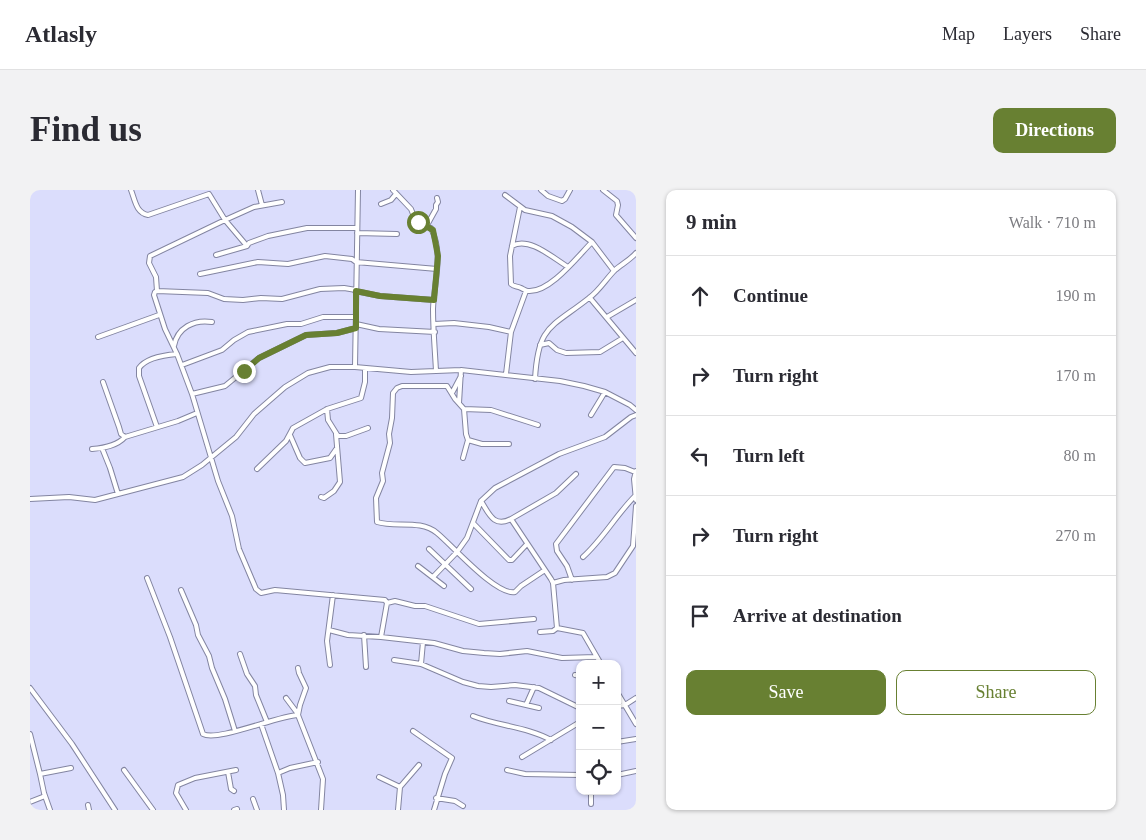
<!DOCTYPE html>
<html lang="en">
<head>
<meta charset="utf-8">
<style>
  body { margin:0; font-family:Georgia,serif; background:#f2f2f3; color:#2b2b33 }
  .controls { position:absolute; right:15px; bottom:15px; display:grid; overflow:hidden; border-radius:10px; box-shadow:0 1px 4px #0004 }
  .controls button { width:45px; height:45px; display:grid; place-items:center; padding:0; border:0; border-bottom:1px solid #e1e1e2; background:#fff; color:#2b2b33; font:25px sans-serif }
  .stop { position:absolute; width:15px; height:15px; margin:-11px; border:4px solid #688032; border-radius:50%; background:#fff }
  .stop.end { background:#688032; border-color:#fff; box-shadow:0 1px 5px #0008 }
  .list { margin:0; padding:0; list-style:none }
  h2 { display:flex; justify-content:space-between; align-items:center; height:65px; margin:0; padding:0 20px; font-size:21px }
  h2 small { font-size:16px; font-weight:400; color:#7c7c81 }
  .list li { display:grid; grid-template-columns:32px 1fr auto; gap:15px; align-items:center; box-sizing:border-box; height:80px; padding:0 20px; border-top:1px solid #e1e1e2 }
  .list b { display:block; font-size:19px; white-space:nowrap }
  .list em { font-size:16px; font-style:normal; color:#7c7c81 }
  .actions { display:flex; gap:10px; padding:15px 20px }
  .actions a { flex:1; padding:11px 0; border:1px solid #688032; border-radius:10px; text-align:center; font-size:18px; color:#688032 }
  .actions .main { background:#688032; color:#fff }
  .icon { flex:none; width:28px; height:28px; fill:none; stroke:currentColor; stroke-width:2; stroke-linecap:round; stroke-linejoin:round }
  .map { position:relative; flex:none; width:606px; height:620px; overflow:hidden; border-radius:10px }
  header { display:flex; align-items:center; gap:30px; box-sizing:border-box; height:70px; padding:0 25px; background:#fff; border-bottom:1px solid #e1e1e2 }
  header strong { font-size:24px }
  nav { display:flex; gap:28px; margin-inline-start:auto; font-size:18px }
  .intro { display:flex; align-items:center; justify-content:space-between; box-sizing:border-box; height:120px; padding:0 30px }
  h1 { margin:0; font-size:35px }
  .button { padding:12px 22px; border-radius:10px; background:#688032; color:#fff; font-size:18px; font-weight:700 }
  main { display:flex; gap:30px; padding:0 30px }
  aside { flex:1; background:#fff; border-radius:10px; box-shadow:0 1px 4px #0004 }
  .map>svg:first-child { display:block }
  .lines { fill:none; stroke-linecap:round; stroke-linejoin:round }
  .minor-casing { stroke:#8385a1; stroke-width:6 }
  .minor { stroke:#fff; stroke-width:4 }
  .route { stroke:#688032; stroke-width:6 }
</style>
</head>
<body>
<header>
<strong>Atlasly</strong>
<nav><a>Map</a><a>Layers</a><a>Share</a></nav>
</header>
<div class="intro"><h1>Find us</h1><a class="button">Directions</a></div>
<main>
<div class="map">
<svg width="606" height="620" viewBox="0 0 606 620">
  <rect width="100%" height="100%" fill="#dbddfc"/>
  <g class="lines">
    <defs>
      <path id="minor" d="M 101,0 C 105,10 106,23 118,25 L 179,4 L 195,30 L 217,56
        M 228,0 L 232,15
        M 363,0 L 381,19 L 385,29 L 393,35 L 401,38 C 414,64 404,92 403,119 C 403,140 405,161 406,181
        M 511,0 L 518,6 L 532,11 L 535,9 L 540,0
        M 573,0 L 587,11 L 588,15 L 586,25 L 606,48
        M 475,5 L 495,20 L 522,26 L 542,37 L 562,52 L 584,81
        M 252,12 L 224,17 L 195,30 L 120,66 L 119,73 L 126,87 L 127,101 L 125,102 L 124,105 L 135,139 L 147,164 L 162,204 L 188,291 L 202,326 L 209,359 L 226,399 L 231,403 L 245,400 L 355,410 L 357,413 L 351,447 L 404,453 L 433,461 L 454,463 L 470,464 L 497,461 L 532,468 L 566,467
        M 351,14 L 361,10 L 366,4
        M 490,17 L 480,66 L 481,94 C 484,97 487,96 491,98 C 493,99 496,101 498,101 C 520,103 548,66 562,52
        M 396,37 L 406,19 L 406,15 L 408,12 L 407,8
        M 327,43 L 367,44
        M 482,56 C 499,46 523,68 538,77
        M 186,65 L 217,56 L 219,53 L 238,46 L 277,38 L 327,38
        M 170,84 L 228,72 L 258,74 L 295,66 L 322,69 L 326,72 L 407,79
        M 127,101 L 178,103 L 194,109 L 213,110 L 231,108 L 252,109 L 290,99 L 314,98 L 326,100
        M 325,101 L 350,106 L 404,110
        M 560,108 L 606,163
        M 577,127 L 606,110
        M 326,134 L 349,139 L 405,142
        M 404,134 L 424,133 L 459,137 L 481,142
        M 68,147 L 129,125
        M 510,155 L 519,153 L 527,160 L 536,163 L 570,162 L 593,148
        M 144,156 C 147,138 164,129 182,132
        M 152,175 L 192,160 L 204,150 L 218,142 L 257,134 L 271,134 L 293,127 L 326,127
        M 325,177 L 328,0
        M 476,184 L 481,142 L 496,101
        M 505,189 C 508,135 521,138 559,108 C 569,101 576,89 585,80 C 592,74 600,70 606,63
        M 73,192 L 89,237 L 91,244 L 95,247
        M 422,203 L 431,186
        M 162,204 L 195,196 L 229,168 L 276,145 L 307,143 L 326,138
        M 429,213 L 431,180
        M 297,219 L 298,230 L 308,246 L 316,246 L 338,238
        M 434,219 L 461,220 L 508,235
        M 561,225 L 575,202
        M 127,237 L 109,186 L 109,178 C 116,168 135,165 147,164
        M 260,245 L 270,268 L 275,273 L 300,268 L 307,258
        M 479,254 L 452,254 L 438,250 L 436,244 L 434,219 L 425,209 L 417,196 L 372,196 L 367,198 L 363,203 L 362,228 L 359,244 L 360,253 L 352,283 L 353,291 L 346,308 L 347,332 C 366,338 390,329 407,343 C 422,355 466,406 485,402 L 491,396 L 515,380
        M 72,258 L 80,278 L 88,304
        M 62,259 C 74,258 87,256 95,247 L 148,231 L 167,223
        M 433,268 L 438,250
        M 227,279 L 256,251 L 263,238 L 297,219 L 331,208 L 335,192 L 335,178
        M 606,281 L 604,289 L 606,310
        M 291,307 L 294,308 L 304,301 L 310,292 L 306,244
        M 0,309 L 39,307 L 65,310 L 153,287 L 172,275 L 206,247 L 224,224 L 255,197 L 278,183 L 300,177 L 325,177 L 381,182 L 431,180 L 530,191 L 554,196 L 575,202 L 600,215 L 606,220
        M 481,329 L 526,303 L 546,284
        M 443,333 L 479,370 L 482,370 L 497,354
        M 399,359 L 441,399
        M 553,367 C 573,349 586,325 605,306
        M 388,376 L 414,396
        M 403,387 L 427,362 L 437,348 L 451,311
        M 117,388 L 140,447 L 173,544 C 187,552 247,526 268,525
        M 542,390 L 537,376 L 527,361 L 526,354 L 584,277 L 595,278 L 605,282
        M 523,393 L 534,390 L 577,387 L 585,383 L 603,356 L 606,316
        M 151,400 L 166,435 L 168,445 L 179,466 L 182,478 L 195,509 L 205,541
        M 357,413 L 365,411 L 385,416 L 395,416 L 449,434 L 504,429
        M 299,440 L 318,445 L 351,447
        M 510,442 L 523,441 L 527,438
        M 334,445 L 336,477
        M 210,464 L 217,484 L 225,496 L 226,505 L 237,532
        M 364,470 L 391,474 L 433,492 L 448,496 L 461,497 L 485,495 L 509,498 L 550,518
        M 391,474 L 393,452
        M 571,474 L 553,443 L 527,438 L 523,393 L 521,389 L 481,329 C 464,338 459,324 451,311 L 465,298 L 529,264 L 575,247 L 601,227 L 606,225
        M 300,475 L 297,451 L 303,405
        M 268,478 L 269,483 L 276,498 L 270,515 L 268,525 L 293,589 L 291,620
        M 545,485 L 550,486
        M 0,498 L 42,554 L 85,620
        M 587,502 L 606,534
        M 256,508 L 268,524
        M 479,511 L 509,518
        M 496,515 L 504,497
        M 587,516 L 595,515 L 606,508
        M 443,526 C 468,536 498,537 521,550
        M 231,534 L 248,583
        M 383,541 L 422,568 L 415,584 L 404,620
        M 0,544 L 10,584 L 14,603 L 20,620
        M 587,552 L 606,549
        M 492,567 L 550,532
        M 94,580 L 123,620
        M 477,580 L 495,584 L 550,585
        M 198,582 L 201,599 L 204,601
        M 10,584 L 41,578
        M 587,585 L 606,581
        M 349,587 L 370,597
        M 406,608 L 425,611 L 433,616
        M 223,609 L 227,620
        M 0,612 L 15,606
        M 561,614 L 561,601
        M 58,615 L 59,620
        M 156,620 L 146,603 L 148,595 L 165,588 L 206,580
        M 204,620 L 207,619
        M 254,620 L 253,605 L 248,583 L 260,578 L 288,572
        M 368,620 L 370,597 L 389,575"/>
    </defs>
    <use href="#minor" class="minor-casing"/>
    <use href="#minor" class="minor"/>
  </g>
  <g class="lines">
    <path class="route" d="M 214,181 L 229,168 L 276,145 L 307,143 L 326,138 L 326,101 L 350,106 L 404,110 L 408,66 L 403,40 L 388,32"/>
  </g>
</svg>
<div class="controls">
<button>+</button>
<button>−</button>
<button><svg class="icon" aria-label="locate" viewBox="0 0 24 24"><circle cx="12" cy="12" r="6"/><path d="M12 2v4M12 18v4M2 12h4M18 12h4"/></svg></button>
</div>
<div class="stop" style="left:388px;top:32px"></div>
<div class="stop end" style="left:214px;top:181px"></div>
</div>
<aside>
<h2>9 min<small>Walk · 710 m</small></h2>
<ul class="list">
<li><svg class="icon" aria-label="ahead" viewBox="0 0 24 24"><path d="M12 20V5M6 11l6-6 6 6"/></svg><div><b>Continue</b></div><em>190 m</em></li>
<li><svg class="icon" aria-label="right" viewBox="0 0 24 24"><path d="M7 20v-9h11M14 6l5 5-5 5"/></svg><div><b>Turn right</b></div><em>170 m</em></li>
<li><svg class="icon" aria-label="left" viewBox="0 0 24 24"><path d="M17 20v-9H6M10 6l-5 5 5 5"/></svg><div><b>Turn left</b></div><em>80 m</em></li>
<li><svg class="icon" aria-label="right" viewBox="0 0 24 24"><path d="M7 20v-9h11M14 6l5 5-5 5"/></svg><div><b>Turn right</b></div><em>270 m</em></li>
<li><svg class="icon" aria-label="arrive" viewBox="0 0 24 24"><path d="M6 21V4h12l-3 4 3 4H6"/></svg><div><b>Arrive at destination</b></div></li>
</ul>
<div class="actions"><a class="main">Save</a><a>Share</a></div>
</aside>
</main>
</body>
</html>
